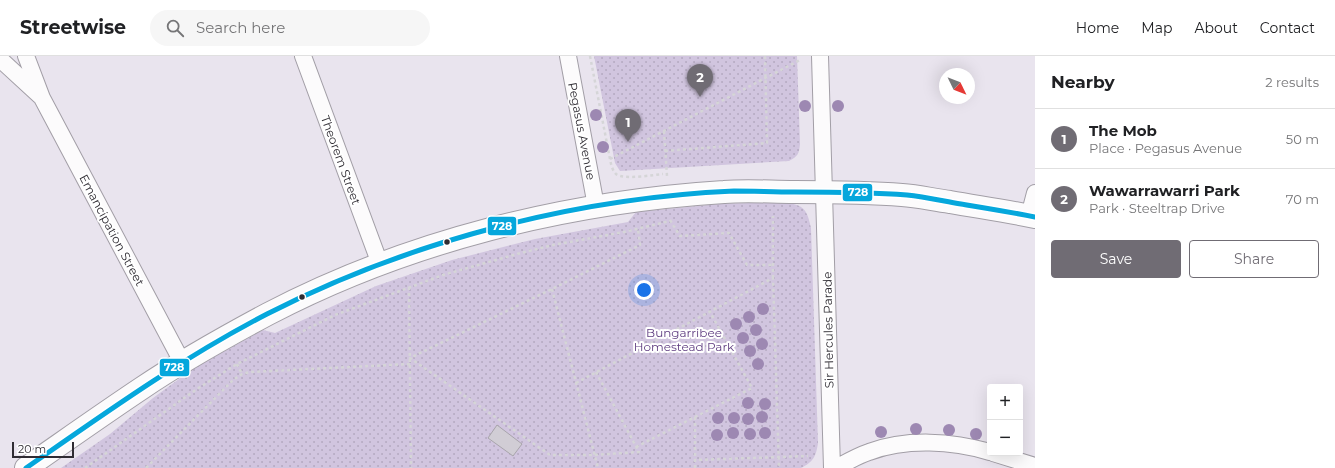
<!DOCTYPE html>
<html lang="en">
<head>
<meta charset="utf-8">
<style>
  body { margin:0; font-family:Montserrat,sans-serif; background:#f6f6f6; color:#202124 }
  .controls { position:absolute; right:12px; bottom:12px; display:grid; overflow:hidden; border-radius:4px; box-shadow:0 4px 16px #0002 }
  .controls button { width:36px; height:36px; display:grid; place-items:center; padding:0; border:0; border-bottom:1px solid #e0e0e0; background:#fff; color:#202124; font:20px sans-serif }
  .compass { position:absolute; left:939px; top:12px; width:36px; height:36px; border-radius:50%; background:#fff; box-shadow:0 4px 16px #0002; rotate:133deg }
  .scale { position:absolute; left:12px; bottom:10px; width:62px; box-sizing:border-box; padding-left:4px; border:2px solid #2f2c33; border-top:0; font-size:11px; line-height:14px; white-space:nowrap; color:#2f2c33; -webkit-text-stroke:3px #fff; paint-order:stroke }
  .you { position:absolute; left:644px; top:234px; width:14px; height:14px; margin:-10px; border:3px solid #fff; border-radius:50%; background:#1a73e8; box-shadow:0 0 0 6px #1a73e833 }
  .badge { display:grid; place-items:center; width:26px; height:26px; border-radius:50%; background:#706c74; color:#fff; font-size:13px; font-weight:700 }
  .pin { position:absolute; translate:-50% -33px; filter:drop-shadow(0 1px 2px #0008) }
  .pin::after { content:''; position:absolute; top:21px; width:14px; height:12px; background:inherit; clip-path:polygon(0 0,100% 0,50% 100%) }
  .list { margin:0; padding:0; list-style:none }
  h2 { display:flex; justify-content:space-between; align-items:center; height:52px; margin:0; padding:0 16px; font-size:17px }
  h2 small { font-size:13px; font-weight:400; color:#757577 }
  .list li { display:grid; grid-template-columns:26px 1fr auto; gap:12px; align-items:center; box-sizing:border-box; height:60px; padding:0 16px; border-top:1px solid #e0e0e0 }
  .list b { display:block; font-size:15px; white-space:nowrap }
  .list p { margin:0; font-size:13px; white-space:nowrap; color:#757577 }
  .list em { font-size:13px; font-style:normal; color:#757577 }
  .actions { display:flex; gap:8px; padding:12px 16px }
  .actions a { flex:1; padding:9px 0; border:1px solid #706c74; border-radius:4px; text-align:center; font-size:14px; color:#706c74 }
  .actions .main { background:#706c74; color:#fff }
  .icon { flex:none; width:22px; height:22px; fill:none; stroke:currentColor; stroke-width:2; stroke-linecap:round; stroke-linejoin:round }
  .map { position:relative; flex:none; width:1035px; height:412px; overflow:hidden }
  header { display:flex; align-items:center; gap:24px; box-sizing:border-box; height:56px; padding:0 20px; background:#fff; border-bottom:1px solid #e0e0e0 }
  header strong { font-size:19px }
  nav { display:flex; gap:22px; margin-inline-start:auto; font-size:14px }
  .search { width:280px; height:36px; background:#f6f6f6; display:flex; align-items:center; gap:10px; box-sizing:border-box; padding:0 14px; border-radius:22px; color:#757577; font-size:15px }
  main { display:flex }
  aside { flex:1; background:#fff }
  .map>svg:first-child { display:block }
  .park { fill:url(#park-dots) }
  .building { fill:#d1cdd5; stroke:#a8a4ab }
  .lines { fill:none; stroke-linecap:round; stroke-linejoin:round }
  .street-casing { stroke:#a29ea6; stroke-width:18 }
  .secondary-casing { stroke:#a29ea6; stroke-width:24 }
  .path { stroke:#d5d5d7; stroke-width:2.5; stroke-dasharray:3 3; stroke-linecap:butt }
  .street { stroke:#fcfbfc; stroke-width:16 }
  .secondary { stroke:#fcfbfc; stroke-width:22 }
  .bus-1-casing { stroke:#fff; stroke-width:8 }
  .bus-1 { stroke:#05a7dc; stroke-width:5 }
  .tree { fill:#9d88b2 }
  .bus-dot { fill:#2f2c33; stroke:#fff; stroke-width:1.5 }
  .labels { text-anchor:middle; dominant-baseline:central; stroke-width:4; stroke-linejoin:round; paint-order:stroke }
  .street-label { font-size:12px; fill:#2f2c33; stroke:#fff }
  .park-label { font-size:12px; fill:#5f3d80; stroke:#fff }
  .line-badge { stroke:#fff; stroke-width:1.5 }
  .badge-label { font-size:11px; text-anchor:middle; font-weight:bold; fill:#fff }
</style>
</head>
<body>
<header>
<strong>Streetwise</strong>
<div class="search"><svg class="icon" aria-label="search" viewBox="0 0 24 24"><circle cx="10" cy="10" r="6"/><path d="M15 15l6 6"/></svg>Search here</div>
<nav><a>Home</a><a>Map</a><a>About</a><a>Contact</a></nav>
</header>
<main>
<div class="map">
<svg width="1035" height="412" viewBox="0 0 1035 412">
  <defs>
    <pattern id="park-dots" width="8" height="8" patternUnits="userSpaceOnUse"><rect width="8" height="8" fill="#d1c5df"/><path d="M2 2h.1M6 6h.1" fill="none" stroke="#b4a9c0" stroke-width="1.8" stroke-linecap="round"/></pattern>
  </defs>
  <rect width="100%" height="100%" fill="#e9e4ee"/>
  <path class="park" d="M 594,0 L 797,0 L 800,88 C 799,98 798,100 789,105 L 620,115 L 615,107 Z
    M 784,146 C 804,149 807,153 811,172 L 818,387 C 816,401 813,406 801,412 L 61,412 L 110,378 L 153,342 L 194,312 L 263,274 L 275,277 L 376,230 L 452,204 L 535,183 L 628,166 L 636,156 L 719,148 Z"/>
  <path class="building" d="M 497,369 L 522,388 L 513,400 L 488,382 Z"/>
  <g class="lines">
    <defs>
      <path id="street" d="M 26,0 L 42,42 L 182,306
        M 303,0 L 380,208
        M 568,0 L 596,150
        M 820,0 L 832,412
        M 0,3 L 40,40
        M 1029,160 L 1035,137
        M 993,397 L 1035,410
        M 836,412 C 847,406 857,400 869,396 C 907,382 952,385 990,396"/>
      <path id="secondary" d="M 26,412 C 65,385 103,358 142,332 C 182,305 225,281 268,258 C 408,185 566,146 724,136 C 747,134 771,136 794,136 C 830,136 866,136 902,139 C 918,140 934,144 950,146 C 978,151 1007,155 1035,161"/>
    </defs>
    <use href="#street" class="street-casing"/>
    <use href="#secondary" class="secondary-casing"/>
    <path class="path" d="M 590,0 L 610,103 C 611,108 612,114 616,118 C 623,124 653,119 663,118
      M 664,75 L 667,120
      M 665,95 L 767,87 L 765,0
      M 610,103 L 800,4
      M 670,164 L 680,180 L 729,177 L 747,209 L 773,209
      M 773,222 L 773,160
      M 409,231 L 411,412
      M 552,233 L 598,412
      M 237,308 L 242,318
      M 596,316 L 639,396 L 594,399 L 550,399 L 410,302 L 552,233 L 640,189 L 638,173
      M 576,327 L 773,222 L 779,412
      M 695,361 L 695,404
      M 636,391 L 752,332 L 710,256
      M 85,412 L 197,333 L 237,308 L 335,259 L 443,219 L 517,198 L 553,189 L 624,176 L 670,165
      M 146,412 L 233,324 L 242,318 L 250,316 L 410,308
      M 695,412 L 695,404 L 808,400"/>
    <use href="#street" class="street"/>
    <use href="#secondary" class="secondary"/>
    <defs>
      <path id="bus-1" d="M 26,412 C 105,357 182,302 267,258 C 410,185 575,142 734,135 C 754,135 774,136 794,136 C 832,136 869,136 907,139 C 925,141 943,145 961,148 C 985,152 1010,156 1035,161"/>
    </defs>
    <use href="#bus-1" class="bus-1-casing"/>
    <use href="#bus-1" class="bus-1"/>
  </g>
  <g class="tree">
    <circle cx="805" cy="50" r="6"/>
    <circle cx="838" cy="50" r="6"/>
    <circle cx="596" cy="59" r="6"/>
    <circle cx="603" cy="91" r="6"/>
    <circle cx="763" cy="253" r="6"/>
    <circle cx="749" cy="261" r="6"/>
    <circle cx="736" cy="268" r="6"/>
    <circle cx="756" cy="274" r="6"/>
    <circle cx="743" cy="282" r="6"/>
    <circle cx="762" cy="288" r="6"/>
    <circle cx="750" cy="295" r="6"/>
    <circle cx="758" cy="308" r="6"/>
    <circle cx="748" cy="347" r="6"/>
    <circle cx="765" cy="348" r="6"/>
    <circle cx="762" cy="361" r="6"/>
    <circle cx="718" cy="362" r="6"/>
    <circle cx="734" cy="362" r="6"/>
    <circle cx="748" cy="363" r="6"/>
    <circle cx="916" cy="373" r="6"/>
    <circle cx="949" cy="374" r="6"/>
    <circle cx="881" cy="376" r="6"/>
    <circle cx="733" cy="377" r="6"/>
    <circle cx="765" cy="377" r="6"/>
    <circle cx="750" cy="378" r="6"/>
    <circle cx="976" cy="378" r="6"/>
    <circle cx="717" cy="379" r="6"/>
  </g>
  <g class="bus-dot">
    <circle cx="447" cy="186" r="3.5"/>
    <circle cx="302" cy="241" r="3.5"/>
  </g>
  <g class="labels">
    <g class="street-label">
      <text transform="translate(582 75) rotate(79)">Pegasus Avenue</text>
      <text transform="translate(341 104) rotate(70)">Theorem Street</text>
      <text transform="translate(112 174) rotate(62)">Emancipation Street</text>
      <text transform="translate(828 274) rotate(-91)">Sir Hercules Parade</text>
    </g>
    <g class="park-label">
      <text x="684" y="276">Bungarribee<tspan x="684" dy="14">Homestead Park</tspan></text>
    </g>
  </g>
  <g class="line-badge">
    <rect x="842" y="127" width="31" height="19" rx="4" fill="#05a7dc"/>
    <rect x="487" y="160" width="30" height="20" rx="4" fill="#05a7dc"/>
    <rect x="159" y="302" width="31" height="19" rx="4" fill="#05a7dc"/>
  </g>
  <g class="badge-label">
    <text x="858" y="140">728</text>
    <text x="502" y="174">728</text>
    <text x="174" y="315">728</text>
  </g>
</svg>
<div class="controls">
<button>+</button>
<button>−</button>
</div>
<svg class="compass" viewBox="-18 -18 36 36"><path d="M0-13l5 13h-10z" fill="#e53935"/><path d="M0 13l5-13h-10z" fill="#757577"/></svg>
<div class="scale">20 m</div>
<div class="you"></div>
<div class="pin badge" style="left:628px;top:86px">1</div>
<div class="pin badge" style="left:700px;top:41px">2</div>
</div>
<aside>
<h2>Nearby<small>2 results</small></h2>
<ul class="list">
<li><span class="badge">1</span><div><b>The Mob</b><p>Place · Pegasus Avenue</p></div><em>50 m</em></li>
<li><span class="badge">2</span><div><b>Wawarrawarri Park</b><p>Park · Steeltrap Drive</p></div><em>70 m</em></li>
</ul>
<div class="actions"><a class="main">Save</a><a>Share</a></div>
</aside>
</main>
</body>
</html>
